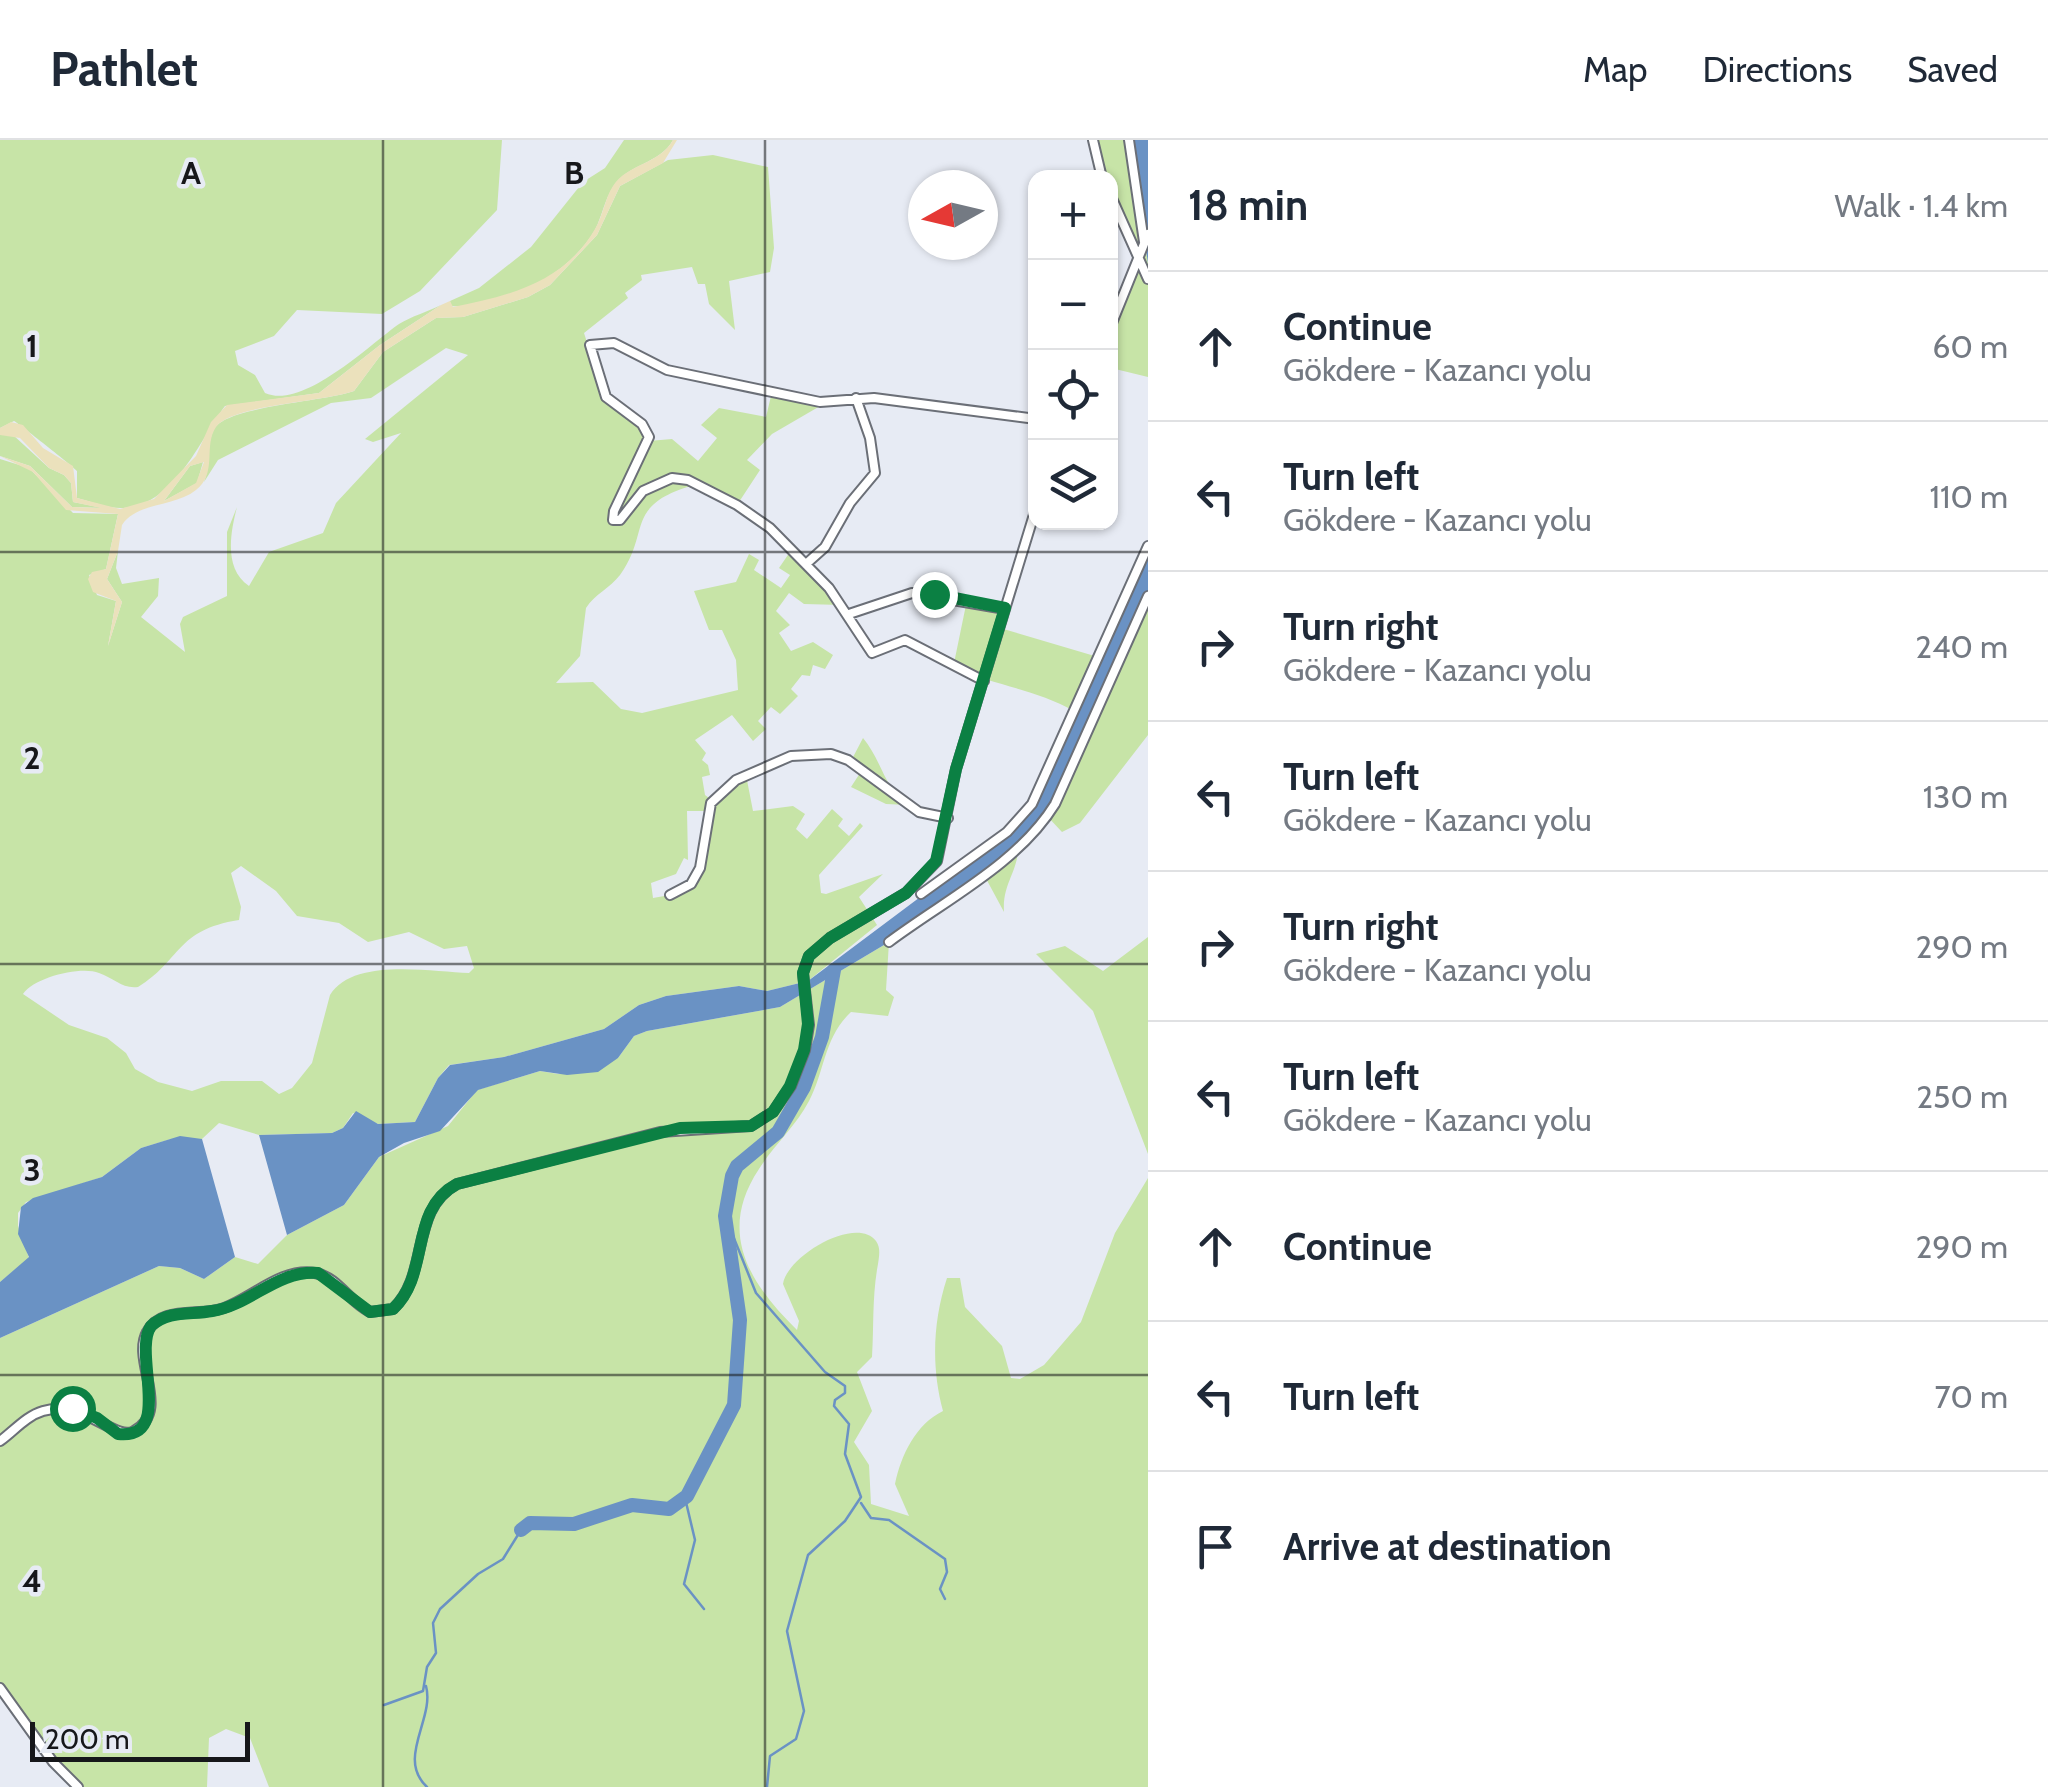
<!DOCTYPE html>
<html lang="en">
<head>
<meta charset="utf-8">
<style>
  body { margin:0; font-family:Cabin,sans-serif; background:#f6f6f7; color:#1f2937 }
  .controls { position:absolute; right:30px; top:30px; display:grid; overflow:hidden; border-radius:20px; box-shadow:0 2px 8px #0004 }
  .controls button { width:90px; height:90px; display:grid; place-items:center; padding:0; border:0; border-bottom:2px solid #e0e1e3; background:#fff; color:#1f2937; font:50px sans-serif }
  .compass { position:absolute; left:908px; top:30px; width:90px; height:90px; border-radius:50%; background:#fff; box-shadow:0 2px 8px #0004; rotate:262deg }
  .scale { position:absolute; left:30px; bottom:25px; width:220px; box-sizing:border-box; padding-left:10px; border:5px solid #16171a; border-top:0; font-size:28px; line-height:35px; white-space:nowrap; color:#16171a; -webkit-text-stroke:8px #e7ebf4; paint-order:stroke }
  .stop { position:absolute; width:30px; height:30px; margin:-22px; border:8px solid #0b8043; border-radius:50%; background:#fff }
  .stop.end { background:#0b8043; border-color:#fff; box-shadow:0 2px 10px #0008 }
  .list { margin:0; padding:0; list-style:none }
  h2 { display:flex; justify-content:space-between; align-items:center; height:130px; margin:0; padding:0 40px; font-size:42px }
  h2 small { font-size:32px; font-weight:400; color:#747a83 }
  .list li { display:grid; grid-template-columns:65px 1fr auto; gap:30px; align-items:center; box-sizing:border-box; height:150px; padding:0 40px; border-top:2px solid #e0e1e3 }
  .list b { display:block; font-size:38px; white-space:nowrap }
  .list p { margin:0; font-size:32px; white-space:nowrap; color:#747a83 }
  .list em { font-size:32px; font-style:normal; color:#747a83 }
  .icon { flex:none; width:55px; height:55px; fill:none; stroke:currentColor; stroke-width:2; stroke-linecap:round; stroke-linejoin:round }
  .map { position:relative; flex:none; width:1148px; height:1647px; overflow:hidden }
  header { display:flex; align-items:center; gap:60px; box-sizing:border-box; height:140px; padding:0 50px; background:#fff; border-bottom:2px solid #e0e1e3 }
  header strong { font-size:48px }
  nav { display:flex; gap:55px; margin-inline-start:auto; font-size:35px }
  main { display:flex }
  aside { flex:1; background:#fff }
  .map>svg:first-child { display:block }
  .green { fill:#c7e4a7; fill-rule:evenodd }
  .sand { fill:#ebe1bc; fill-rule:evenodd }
  .water { fill:#6a92c4 }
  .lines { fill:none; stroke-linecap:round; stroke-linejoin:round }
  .stream { stroke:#6a92c4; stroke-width:2.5 }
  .river { stroke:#6a92c4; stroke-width:14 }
  .minor-casing { stroke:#6b6f77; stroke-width:12 }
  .minor { stroke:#fff; stroke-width:8 }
  .route { stroke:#0b8043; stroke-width:12 }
  .grid { fill:none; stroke:#16171a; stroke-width:2.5; stroke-opacity:0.55 }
  .grid-label { font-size:32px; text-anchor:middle; font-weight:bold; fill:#16171a; stroke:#e7ebf4; stroke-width:9; stroke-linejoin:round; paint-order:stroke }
</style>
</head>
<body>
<header>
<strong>Pathlet</strong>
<nav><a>Map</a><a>Directions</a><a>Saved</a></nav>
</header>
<main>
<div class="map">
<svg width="1148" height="1647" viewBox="0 0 1148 1647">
  <rect width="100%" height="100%" fill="#e7ebf4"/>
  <path class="green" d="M 0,0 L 502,0 L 497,70 L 420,151 L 382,174 L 297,170 L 274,196 L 235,211 L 238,225 L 255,235 L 265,253 C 303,270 369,205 399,184 C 412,176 427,172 441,165 L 380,205 L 319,253 L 225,266 C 199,301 175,365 123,368 C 110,369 89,361 77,358 L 77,331 C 74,327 18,283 14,281 L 0,288 Z
    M 624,0 L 673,0 C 660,24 627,24 613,47 C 605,59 602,76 595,90 C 568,136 503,169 451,166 L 450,161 L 479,148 L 531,107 L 583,42 L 605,28 Z
    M 1093,0 L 1129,0 L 1148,123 L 1148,237 L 1111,228 L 1111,188 L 1137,119 L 1111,54 L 1110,38 L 1102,37 Z
    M 713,15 L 768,27 L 774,108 L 770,132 L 729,141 L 735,190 L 709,164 L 705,144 L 698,144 L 692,127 L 641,135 L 642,140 L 625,153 L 628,158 L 584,193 L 603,252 L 638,280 L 649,301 L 672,299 L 698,321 L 717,298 L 701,285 L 719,268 L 766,277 L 772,252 L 827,262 L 772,294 L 747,320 L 760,330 L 737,365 L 697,344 C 622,365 652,391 620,435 C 610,448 595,454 586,468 L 580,516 L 556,543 L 593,542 L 621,569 L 642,573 L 738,550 L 736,520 L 722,490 L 709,490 L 694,451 L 736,442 L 749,414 L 759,420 L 754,430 L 781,448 L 790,435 L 779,428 L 792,409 L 842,465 L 804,464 L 789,453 L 776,471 L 790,485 L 779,493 L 791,511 L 813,502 L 833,515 L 825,529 L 813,525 L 810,536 L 802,535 L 791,549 L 798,556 L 780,574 L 771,567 L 758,581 L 766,589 L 753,601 L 732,575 L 695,600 L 706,613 L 702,620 L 708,625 L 710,635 L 702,637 L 705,655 L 713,661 L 746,635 L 753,671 L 793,666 L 805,674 L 796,689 L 807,699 L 832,669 L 843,679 L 838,686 L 849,696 L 860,683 L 863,686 L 819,735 L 821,753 L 826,754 L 883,734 L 859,757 L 877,785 L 808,841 L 767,851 L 739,846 L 666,856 L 639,865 L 604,889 L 504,917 L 449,925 L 438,938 L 415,982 L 378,984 L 353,973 L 343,988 L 332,993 L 259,995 L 219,983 L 202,999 L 171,999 L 141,1008 L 102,1037 L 26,1062 L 18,1073 L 18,1086 L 29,1118 L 0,1142 L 0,319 L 29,328 L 73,373 L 118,374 L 106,429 L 89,435 L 97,455 L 116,461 L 108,506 L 122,462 L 107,439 L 118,411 L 116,428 L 122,444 L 159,438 L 158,456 L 141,477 L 185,512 L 180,484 L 183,477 L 227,456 L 227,392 L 237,367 C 230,394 224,429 249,446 L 269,412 L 323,393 L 336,363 L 401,293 L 373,302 L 365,299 L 468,215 L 446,208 L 371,258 L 331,263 L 218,320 L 204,342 C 211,325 206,304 214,289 C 227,266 323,262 354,251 L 383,212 L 436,178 L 463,177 L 528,157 L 550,145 L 597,95 L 620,46 L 668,20 ZM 687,671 L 706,671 L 695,738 L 670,755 L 653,758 L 651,743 L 676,734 L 684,718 L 688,720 ZM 241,726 L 276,751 L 297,776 L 339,783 L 368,802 L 409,792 L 444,809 L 467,806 L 474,828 L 469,833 C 432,832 353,817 330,855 L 312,923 L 292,948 L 279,954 L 262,941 L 221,941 L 192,951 L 158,942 L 135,929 L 126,913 L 107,898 L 69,885 L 23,854 C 35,837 81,826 99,833 C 114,838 122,849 138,847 C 182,820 175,790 239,780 L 241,767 L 231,733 Z
    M 12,294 L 49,328 L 64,335 L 71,343 L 73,362 L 103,368 L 72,367 L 30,326 L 0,316 L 0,295 Z
    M 203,322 L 197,343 L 164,361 L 190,326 Z
    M 1148,456 L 1148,595 L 1080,683 L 1062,692 L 1047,676 Z
    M 967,460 L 1005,469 L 1000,488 L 1098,517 L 1074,571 C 1035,549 994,545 953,528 Z
    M 863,598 C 881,619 886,652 908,665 L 886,664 L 851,647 L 862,630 L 851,621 Z
    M 1018,708 C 1018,732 1002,744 1004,772 L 983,733 Z
    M 1148,797 L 1148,1014 L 1093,871 L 1036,814 L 1065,806 L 1103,831 Z
    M 889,802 L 886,850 L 894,857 L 888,876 L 851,872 C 824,897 825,931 809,961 C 796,986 774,1005 759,1029 C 717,1092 749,1143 797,1190 L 799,1181 L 783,1144 C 787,1116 856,1075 876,1101 C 881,1108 879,1116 878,1124 C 872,1156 874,1185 872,1217 L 857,1232 L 872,1271 L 854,1302 L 869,1325 L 871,1364 L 909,1376 L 895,1344 C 901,1315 916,1284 943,1271 C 931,1227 933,1181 947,1138 L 960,1138 L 965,1167 L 1002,1206 L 1011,1238 L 1020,1239 L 1044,1225 L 1081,1182 L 1115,1093 L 1148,1038 L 1148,1647 L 269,1647 L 250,1598 L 226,1589 L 209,1598 L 207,1647 L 78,1647 L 65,1635 L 0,1548 L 0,1198 L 159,1126 L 180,1128 L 204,1139 L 235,1117 L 258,1124 L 287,1095 L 344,1065 L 379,1017 L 448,986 L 477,950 L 540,931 L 558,934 L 618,918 L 634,896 L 647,891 L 780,867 Z"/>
  <path class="sand" d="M 673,0 L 677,0 L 663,23 L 620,46 L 597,95 L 550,145 L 528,157 L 463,177 L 436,178 L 383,212 L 354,251 C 323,262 231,265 216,287 C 203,306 218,333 196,350 C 175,367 137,362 122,385 L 118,411 L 107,439 L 122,462 L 108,506 L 116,461 L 93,452 L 88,439 L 92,432 L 106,429 L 118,374 L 66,370 L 33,332 L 0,316 L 30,326 L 72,367 L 101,368 L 73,362 L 71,343 L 64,335 L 49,328 L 20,298 L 0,295 L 0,288 L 11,282 L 23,285 L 43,308 L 73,326 L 77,358 L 120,369 L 154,359 L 196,316 L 211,282 L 227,265 L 319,253 L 380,205 L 441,165 L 450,161 L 453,167 C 508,156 564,143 595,89 C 603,76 605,58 613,46 C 628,23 659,25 673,0 ZM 204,322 L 196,343 L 164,361 L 190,326 Z"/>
  <path class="water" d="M 1129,0 L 1148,0 L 1148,123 Z
    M 1148,406 L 1148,456 L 1063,645 L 1030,698 L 889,802 L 780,867 L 647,891 L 634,896 L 618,918 L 598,932 L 567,935 L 540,931 L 478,950 L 440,991 L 404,1003 L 379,1017 L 344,1065 L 287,1095 L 259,995 L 332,993 L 343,988 L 356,971 L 378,984 L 415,982 L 438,938 L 450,925 L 504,917 L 604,889 L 639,865 L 666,856 L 739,846 L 767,851 L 808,841 L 1007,692 L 1025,674 Z
    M 180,996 L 202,999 L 235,1117 L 204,1139 L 180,1128 L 159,1126 L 0,1198 L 0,1142 L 29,1117 L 18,1094 L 21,1067 L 33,1058 L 102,1037 L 141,1008 Z"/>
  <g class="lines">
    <path class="stream" d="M 725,1076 L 756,1153 L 825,1232 L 845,1246 L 845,1253 L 835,1260 L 834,1266 L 849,1284 L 845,1314 L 861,1357 L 845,1381 L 808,1415 L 787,1491 L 804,1571 L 796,1599 L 770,1616 L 767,1647
      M 685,1358 L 695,1400 L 684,1444 L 704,1469
      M 861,1363 L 871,1378 L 889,1380 L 945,1419 L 947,1432 L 940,1449 L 945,1459
      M 426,1546 C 435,1579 396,1618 427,1647
      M 384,1565 L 423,1551 L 427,1527 L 436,1513 L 433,1483 L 440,1469 L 478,1434 L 503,1419 L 521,1390"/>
    <path class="river" d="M 521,1390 L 530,1383 L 574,1384 L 632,1365 L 669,1369 L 687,1356 L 734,1265 L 740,1180 L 725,1076 L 732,1036 L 737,1026 L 778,992 L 804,947 L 822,897 L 834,830"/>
    <defs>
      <path id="minor" d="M 1093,0 L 1102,38
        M 1129,0 L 1144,102
        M 1110,54 L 1148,139
        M 1110,188 L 1148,94
        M 806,424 L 825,407 L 850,363 L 875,333 L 870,298 L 856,258
        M 849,474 L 912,453 L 1005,469
        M 984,541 L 905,500 L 872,513 L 829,448 L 770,388 L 737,365 L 688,340 L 672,338 L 643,351 L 620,380 L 613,380 L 614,371 L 649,297 L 642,284 L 606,257 L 590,205 L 614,203 L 667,230 L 820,262 L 874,258 L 1036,279
        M 921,754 L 1007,692 L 1032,664 L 1148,406
        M 670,755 L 691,744 L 700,728 L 711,663 L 736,640 L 791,616 L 831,614 L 848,620 L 919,672 L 948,678
        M 889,802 C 945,760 1018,724 1055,664 L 1148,456
        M 0,1301 C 14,1291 26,1276 43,1271 C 83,1259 116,1302 134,1291 C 172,1270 131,1221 147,1192 C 161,1165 200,1177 224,1168 C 252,1158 282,1127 315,1133 C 338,1137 349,1162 370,1172 L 393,1169 C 430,1134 409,1070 457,1044 L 660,992 L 751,986 L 773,972 L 791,946 L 805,910 L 809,885 L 803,833 L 809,816 L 830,798 L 906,753 L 937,721 L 956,629 L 1036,368
        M 0,1548 L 53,1622 L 78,1647"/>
    </defs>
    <use href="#minor" class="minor-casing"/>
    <use href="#minor" class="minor"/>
  </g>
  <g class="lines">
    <path class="route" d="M 72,1268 L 97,1278 L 118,1294 C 175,1300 132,1213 151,1186 C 168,1170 191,1175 212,1171 C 251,1165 276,1130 318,1133 L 370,1172 L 393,1169 C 431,1134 408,1070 457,1044 L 680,988 L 751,986 L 773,972 L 790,946 L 804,910 L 808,884 L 803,833 L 809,816 L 830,798 L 906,753 L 936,721 L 956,629 L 1005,468 L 934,454"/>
  </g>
  <path class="grid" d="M 383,0 L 383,1647M 765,0 L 765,1647M 0,412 L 1148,412M 0,824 L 1148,824M 0,1235 L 1148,1235"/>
  <g class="grid-label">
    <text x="191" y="44">A</text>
    <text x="574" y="44">B</text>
    <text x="32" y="217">1</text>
    <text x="32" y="629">2</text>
    <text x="32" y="1041">3</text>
    <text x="32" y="1452">4</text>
  </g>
</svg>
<div class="controls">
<button>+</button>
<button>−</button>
<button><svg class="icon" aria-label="locate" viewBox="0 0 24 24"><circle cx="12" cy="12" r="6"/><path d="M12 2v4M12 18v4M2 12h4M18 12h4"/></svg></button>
<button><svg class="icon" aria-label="layers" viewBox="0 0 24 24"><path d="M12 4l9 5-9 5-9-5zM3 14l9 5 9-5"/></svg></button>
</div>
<svg class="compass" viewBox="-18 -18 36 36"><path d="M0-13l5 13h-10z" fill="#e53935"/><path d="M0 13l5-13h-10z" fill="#747a83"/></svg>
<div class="scale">200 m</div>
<div class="stop" style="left:72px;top:1268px"></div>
<div class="stop end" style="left:934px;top:454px"></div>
</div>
<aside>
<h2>18 min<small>Walk · 1.4 km</small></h2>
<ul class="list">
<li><svg class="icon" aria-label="ahead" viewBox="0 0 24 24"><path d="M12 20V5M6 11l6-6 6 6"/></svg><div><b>Continue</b><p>Gökdere - Kazancı yolu</p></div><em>60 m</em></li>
<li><svg class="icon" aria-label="left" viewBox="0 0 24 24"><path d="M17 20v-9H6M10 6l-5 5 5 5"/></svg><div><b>Turn left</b><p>Gökdere - Kazancı yolu</p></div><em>110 m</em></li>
<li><svg class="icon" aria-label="right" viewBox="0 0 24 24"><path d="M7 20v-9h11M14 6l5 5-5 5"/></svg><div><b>Turn right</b><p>Gökdere - Kazancı yolu</p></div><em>240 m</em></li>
<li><svg class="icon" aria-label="left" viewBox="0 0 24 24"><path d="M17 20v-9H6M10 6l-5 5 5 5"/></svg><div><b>Turn left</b><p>Gökdere - Kazancı yolu</p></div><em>130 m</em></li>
<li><svg class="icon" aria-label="right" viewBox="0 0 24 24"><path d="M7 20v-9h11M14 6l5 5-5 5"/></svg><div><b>Turn right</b><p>Gökdere - Kazancı yolu</p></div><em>290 m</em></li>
<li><svg class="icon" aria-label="left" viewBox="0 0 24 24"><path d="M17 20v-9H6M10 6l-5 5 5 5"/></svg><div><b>Turn left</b><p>Gökdere - Kazancı yolu</p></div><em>250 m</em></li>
<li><svg class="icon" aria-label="ahead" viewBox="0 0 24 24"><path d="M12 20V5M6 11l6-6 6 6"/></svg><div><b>Continue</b></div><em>290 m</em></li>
<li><svg class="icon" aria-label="left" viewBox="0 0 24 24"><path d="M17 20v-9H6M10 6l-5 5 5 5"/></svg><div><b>Turn left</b></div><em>70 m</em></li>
<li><svg class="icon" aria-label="arrive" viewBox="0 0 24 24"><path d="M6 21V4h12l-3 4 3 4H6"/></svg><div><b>Arrive at destination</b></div></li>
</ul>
</aside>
</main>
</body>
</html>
